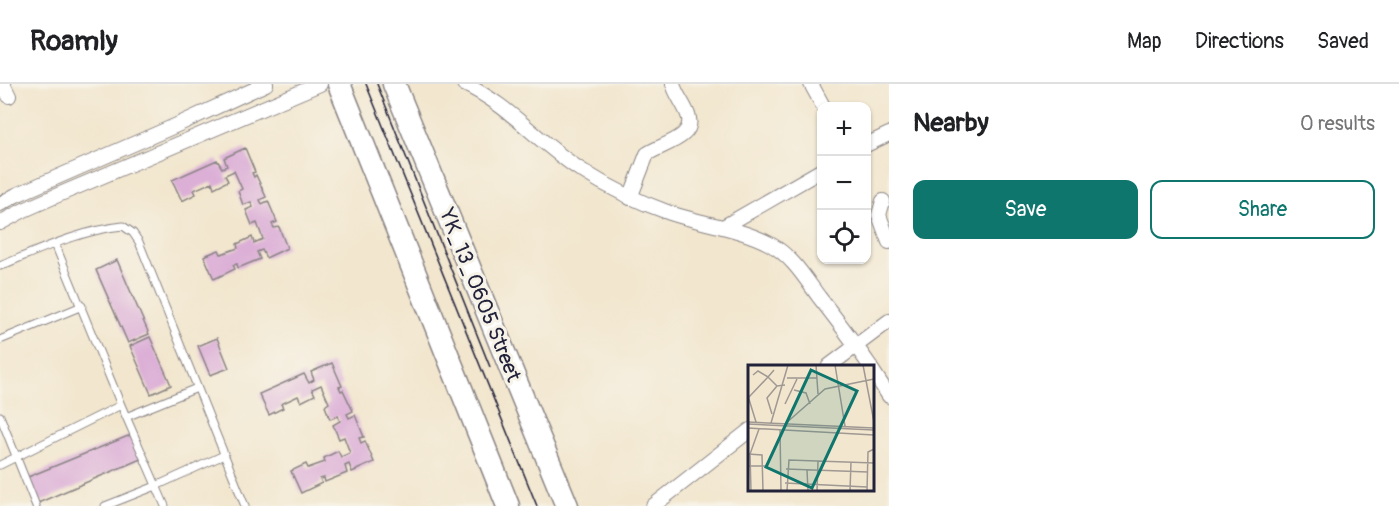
<!DOCTYPE html>
<html lang="en">
<head>
<meta charset="utf-8">
<style>
  body { margin:0; font-family:Pangolin,sans-serif; background:#f2f2f2; color:#202124 }
  .controls { position:absolute; right:18px; top:18px; display:grid; overflow:hidden; border-radius:12px; box-shadow:0 2px 4px #0004 }
  .controls button { width:54px; height:54px; display:grid; place-items:center; padding:0; border:0; border-bottom:2px solid #e0e0e0; background:#fff; color:#202124; font:30px sans-serif }
  .list { margin:0; padding:0; list-style:none }
  h2 { display:flex; justify-content:space-between; align-items:center; height:78px; margin:0; padding:0 24px; font-size:26px }
  h2 small { font-size:20px; font-weight:400; color:#757577 }
  .actions { display:flex; gap:12px; padding:18px 24px }
  .actions a { flex:1; padding:14px 0; border:2px solid #0f766e; border-radius:12px; text-align:center; font-size:21px; color:#0f766e }
  .actions .main { background:#0f766e; color:#fff }
  .icon { flex:none; width:33px; height:33px; fill:none; stroke:currentColor; stroke-width:2; stroke-linecap:round; stroke-linejoin:round }
  .map { position:relative; flex:none; width:889px; height:422px; overflow:hidden }
  header { display:flex; align-items:center; gap:36px; box-sizing:border-box; height:84px; padding:0 30px; background:#fff; border-bottom:2px solid #e0e0e0 }
  header strong { font-size:28px }
  nav { display:flex; gap:33px; margin-inline-start:auto; font-size:21px }
  main { display:flex }
  aside { flex:1; background:#fff }
  .map>svg:first-child { display:block }
  .building { fill:#dcafd7 }
  .lines { fill:none; stroke-linecap:round; stroke-linejoin:round }
  .lane-casing { stroke:#8a8484; stroke-width:9 }
  .street-casing { stroke:#8a8484; stroke-width:16 }
  .primary-casing { stroke:#8a8484; stroke-width:25 }
  .lane { stroke:#fff; stroke-width:7 }
  .street { stroke:#fff; stroke-width:14 }
  .primary { stroke:#fff; stroke-width:22 }
  .tram { stroke:#22223b; stroke-width:1.5 }
  .labels { text-anchor:middle; dominant-baseline:central; stroke-width:6; stroke-linejoin:round; paint-order:stroke }
  .street-label { font-size:21px; fill:#22223b; stroke:#f7f3e8 }
  .inset-road { fill:none; stroke:#9f9893; stroke-width:1.5 }
  .view { fill:#0f766e; fill-opacity:0.15; stroke:#0f766e; stroke-width:3 }
  .inset-edge { fill:none; stroke:#22223b; stroke-width:3 }
</style>
</head>
<body>
<header>
<strong>Roamly</strong>
<nav><a>Map</a><a>Directions</a><a>Saved</a></nav>
</header>
<main>
<div class="map">
<svg width="889" height="422" viewBox="0 0 889 422">
  <rect width="100%" height="100%" fill="#f7f3e8"/>
  <filter id="ink" filterUnits="userSpaceOnUse"><feTurbulence type="fractalNoise" baseFrequency=".0167" numOctaves="2"/><feDisplacementMap in="SourceGraphic" scale="12" xChannelSelector="R" yChannelSelector="G"/><feConvolveMatrix kernelMatrix="1 2 1 2 8 2 1 2 1" color-interpolation-filters="sRGB"/></filter>
  <filter id="wash" filterUnits="userSpaceOnUse"><feTurbulence type="fractalNoise" baseFrequency=".008" numOctaves="4" result="noise"/><feDisplacementMap in="SourceGraphic" scale="24" xChannelSelector="R" yChannelSelector="G"/><feGaussianBlur stdDeviation="1.35" result="paint"/><feColorMatrix in="noise" values="0 0 0 0 0 0 0 0 0 0 0 0 0 0 0 0 0 1.4 0 .05"/><feComposite in="paint" operator="in"/></filter>
  <g filter="url(#wash)">
    <rect width="100%" height="100%" fill="#f2e6ce"/>
    <g id="blocks">
      <path class="building" d="M 245,64 L 255,88 L 252,89 L 254,93 L 256,91 L 266,113 L 260,116 L 262,120 L 268,117 L 277,138 L 272,140 L 274,144 L 279,143 L 287,164 L 266,174 L 262,166 L 257,168 L 260,175 L 238,184 L 237,180 L 233,181 L 235,185 L 214,195 L 204,172 L 219,166 L 221,170 L 238,164 L 237,160 L 252,153 L 254,159 L 263,155 L 257,139 L 252,141 L 246,126 L 253,123 L 251,118 L 243,121 L 238,107 L 242,105 L 234,87 L 225,91 L 228,97 L 214,104 L 212,98 L 194,106 L 196,110 L 182,117 L 172,96 L 217,76 L 222,84 L 227,82 L 224,74 Z
        M 117,176 L 149,250 L 128,259 L 96,186 Z
        M 150,253 L 171,301 L 151,310 L 130,262 Z
        M 217,254 L 229,284 L 210,291 L 198,262 Z
        M 332,279 L 342,302 L 339,303 L 341,307 L 343,306 L 353,327 L 347,330 L 349,334 L 355,331 L 364,353 L 359,354 L 361,359 L 365,357 L 374,378 L 352,388 L 349,380 L 345,382 L 347,389 L 325,398 L 324,394 L 320,395 L 322,399 L 301,409 L 291,387 L 306,380 L 308,384 L 325,378 L 324,374 L 338,367 L 341,373 L 350,369 L 344,353 L 339,355 L 333,341 L 340,337 L 338,332 L 330,335 L 325,322 L 329,319 L 321,301 L 312,305 L 315,311 L 301,318 L 298,312 L 281,320 L 283,324 L 269,331 L 259,310 L 304,290 L 309,299 L 314,296 L 311,288 Z
        M 133,350 L 143,374 L 38,419 L 28,393 Z"/>
    </g>
  </g>
  <g filter="url(#ink)">
    <use href="#blocks" fill-opacity="0" stroke="#8a8484" stroke-width="1.5"/>
    <g class="lines">
      <defs>
        <path id="lane" d="M 55,160 L 121,321 L 165,422
          M 0,182 C 39,166 81,146 123,142 L 133,149 L 139,158 L 245,422
          M 0,256 L 82,222
          M 0,332 L 36,422
          M 126,333 L 197,304
          M 0,381 L 121,321
          M 105,422 L 156,402 L 224,371"/>
        <path id="street" d="M 3,0 L 9,12
          M 464,0 C 508,20 540,60 581,86 C 609,104 639,118 670,129 C 703,140 740,144 770,160 C 792,172 805,194 819,213 C 837,236 854,258 870,282
          M 811,0 L 823,22
          M 866,61 L 889,50
          M 630,114 L 647,70 C 661,60 697,54 688,31 C 684,20 676,11 673,0
          M 883,117 L 879,131 L 889,158
          M 0,120 L 16,111 L 177,41 L 266,0
          M 0,139 L 24,126 L 58,111 L 320,0
          M 723,143 L 822,86
          M 829,282 L 889,237
          M 872,286 L 889,312
          M 653,422 L 750,346"/>
        <path id="primary" d="M 339,0 L 508,422
          M 394,0 L 567,422"/>
      </defs>
      <use href="#lane" class="lane-casing"/>
      <use href="#street" class="street-casing"/>
      <use href="#primary" class="primary-casing"/>
      <use href="#lane" class="lane"/>
      <use href="#street" class="street"/>
      <use href="#primary" class="primary"/>
      <path class="tram" d="M 366,0 L 537,422
        M 377,0 L 490,283"/>
    </g>
  </g>
  <g class="labels">
    <g class="street-label">
      <text transform="translate(480 211) rotate(68)">YK_13_0605 Street</text>
    </g>
  </g>
  <g transform="translate(748 281)">
    <rect width="126" height="126" fill="#f2e6ce"/>
    <path class="inset-road" d="M 68,0 L 70,29M 87,0 L 97,61M 115,0 L 126,57M 5,10 L 10,6 L 20,12 L 26,5M 39,13 L 69,13M 46,25 L 58,28 L 62,39M 0,31 L 8,57M 1,32 L 20,12 L 29,21 L 37,20M 37,39 L 49,14M 24,49 L 19,33 L 29,21M 0,57 L 126,63M 23,58 L 40,0M 0,59 L 126,65M 37,59 L 77,24 L 126,14M 0,63 L 126,70M 32,64 L 33,126M 0,89 L 14,90 L 15,126M 1,101 L 20,101M 38,104 L 120,107M 59,105 L 60,126M 37,118 L 119,122M 3,126 L 2,89 L 11,64M 39,126 L 41,95 L 126,98M 69,126 L 70,96M 102,126 L 103,97M 119,126 L 120,87 L 126,84"/>
    <path class="view" d="M 63,5 L 109,26 L 64,123 L 18,102 Z"/>
    <rect width="126" height="126" class="inset-edge"/>
  </g>
</svg>
<div class="controls">
<button>+</button>
<button>−</button>
<button><svg class="icon" aria-label="locate" viewBox="0 0 24 24"><circle cx="12" cy="12" r="6"/><path d="M12 2v4M12 18v4M2 12h4M18 12h4"/></svg></button>
</div>
</div>
<aside>
<h2>Nearby<small>0 results</small></h2>
<ul class="list">
</ul>
<div class="actions"><a class="main">Save</a><a>Share</a></div>
</aside>
</main>
</body>
</html>
